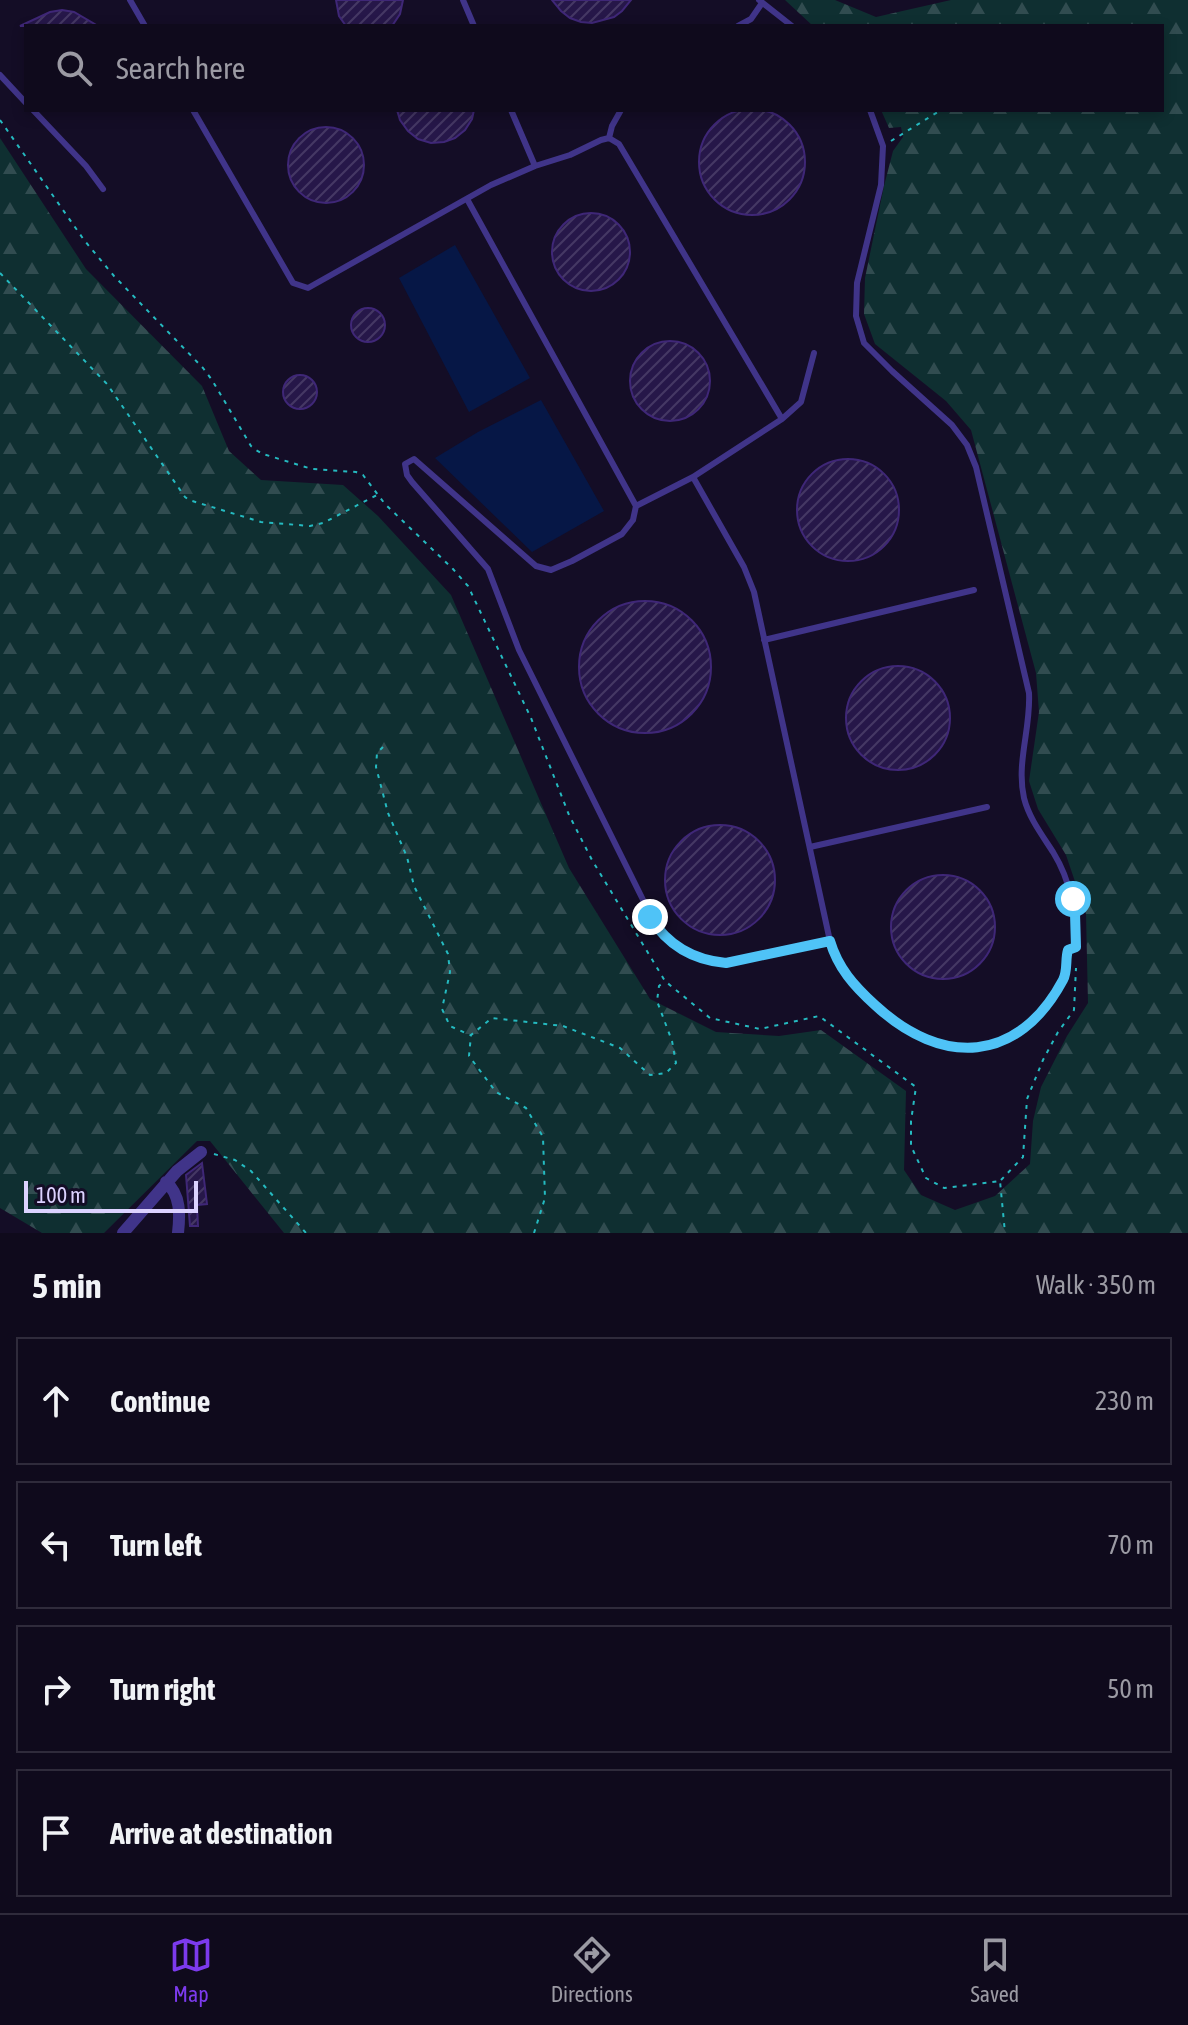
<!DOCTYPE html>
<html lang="en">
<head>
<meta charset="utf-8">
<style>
  body { margin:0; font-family:"Asap Condensed",sans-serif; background:#1d1829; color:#f1f3f6 }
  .scale { position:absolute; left:24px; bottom:20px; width:174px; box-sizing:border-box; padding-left:8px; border:4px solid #dcd2ff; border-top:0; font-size:22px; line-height:28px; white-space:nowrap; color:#dcd2ff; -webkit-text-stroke:6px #140d26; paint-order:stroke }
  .stop { position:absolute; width:24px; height:24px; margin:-18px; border:6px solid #4fc3f7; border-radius:50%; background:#fff }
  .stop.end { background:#4fc3f7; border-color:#fff; box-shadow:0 2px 8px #0008 }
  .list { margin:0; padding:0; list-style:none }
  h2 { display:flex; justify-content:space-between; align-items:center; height:104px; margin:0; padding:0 32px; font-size:34px }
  h2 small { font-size:26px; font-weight:400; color:#9b9aa3 }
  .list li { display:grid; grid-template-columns:52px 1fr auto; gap:24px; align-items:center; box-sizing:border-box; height:128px; margin:0 16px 16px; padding:0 16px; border:2px solid #2f2b3b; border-radius:0px }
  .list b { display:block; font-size:30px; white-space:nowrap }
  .list em { font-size:26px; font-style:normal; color:#9b9aa3 }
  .icon { flex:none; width:44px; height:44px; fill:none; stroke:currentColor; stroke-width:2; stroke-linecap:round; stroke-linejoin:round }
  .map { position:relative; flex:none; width:1188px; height:1233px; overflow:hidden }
  .search { position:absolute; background:#0f0a1c; box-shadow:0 4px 12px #0003; left:24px; right:24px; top:24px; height:88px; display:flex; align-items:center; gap:20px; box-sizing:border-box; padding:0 28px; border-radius:0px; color:#9b9aa3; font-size:30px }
  .sheet { height:680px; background:#0f0a1c }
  nav { display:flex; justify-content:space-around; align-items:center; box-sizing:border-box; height:112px; border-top:2px solid #2f2b3b; background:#0f0a1c; font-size:22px; color:#9b9aa3 }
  nav a { display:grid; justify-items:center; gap:4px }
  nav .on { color:#7c3aed }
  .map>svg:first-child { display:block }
  .forest { fill:url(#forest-firs) }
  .water { fill:#061746 }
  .building { fill:url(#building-hatch); stroke:#3f2777; stroke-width:2 }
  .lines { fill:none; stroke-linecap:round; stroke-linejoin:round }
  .path { stroke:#25bac0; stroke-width:2; stroke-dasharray:4 6; stroke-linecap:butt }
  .lane { stroke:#403489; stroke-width:6 }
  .street { stroke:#403489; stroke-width:12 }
  .route { stroke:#4fc3f7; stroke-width:10 }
</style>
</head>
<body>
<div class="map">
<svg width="1188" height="1233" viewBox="0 0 1188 1233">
  <defs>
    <pattern id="forest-firs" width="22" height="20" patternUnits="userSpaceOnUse" patternTransform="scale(2)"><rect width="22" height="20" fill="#0f2f31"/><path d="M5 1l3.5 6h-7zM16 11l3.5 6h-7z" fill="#314c50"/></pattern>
    <pattern id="building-hatch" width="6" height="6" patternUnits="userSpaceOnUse" patternTransform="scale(2)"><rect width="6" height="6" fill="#261749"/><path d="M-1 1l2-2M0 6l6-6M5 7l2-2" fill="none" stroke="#453864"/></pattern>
  </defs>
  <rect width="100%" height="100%" fill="#140d26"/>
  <path class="forest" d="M 785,0 L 835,0 L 876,17 L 951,0 L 1188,0 L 1188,1233 L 284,1233 L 210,1141 L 197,1141 L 104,1233 L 42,1233 L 0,1208 L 0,138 L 86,269 L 202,386 L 229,451 L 261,480 L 343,485 L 378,516 L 451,595 L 569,868 L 650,999 L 716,1032 L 779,1036 L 821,1030 L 906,1091 L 904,1170 L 921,1195 L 955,1210 L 995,1196 L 1030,1164 L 1033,1121 L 1041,1087 L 1067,1036 L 1088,1003 L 1086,914 L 1066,855 L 1038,809 L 1029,781 L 1039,712 L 1036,673 L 971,430 L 946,401 L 875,344 L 864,314 L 865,278 L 884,186 L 893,151 L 903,137 L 901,127 L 889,128 L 881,110 L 1162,110 L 1162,26 L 813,26 Z"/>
  <path class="water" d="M 455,245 L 530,378 L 469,412 L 399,278 Z
    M 541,400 L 604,511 L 532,552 L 435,458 L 478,432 Z"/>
  <path class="building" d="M 336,0 L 403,0 L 400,14 L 392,26 L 346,26 L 339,16 Z
    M 552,0 L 631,0 L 622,11 L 614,17 L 592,23 L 581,22 L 570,18 L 561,11 Z
    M 62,10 L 74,12 L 98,26 L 20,26 L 50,12 Z
    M699 162a53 53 0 1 1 106 0a53 53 0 1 1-106 0Z
    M 397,110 L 474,110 L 472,119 L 465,130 L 455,138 L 444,142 L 431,143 L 418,139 L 408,131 L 400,120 Z
    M288 165a38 38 0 1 1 76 0a38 38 0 1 1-76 0Z
    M552 252a39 39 0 1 1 78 0a39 39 0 1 1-78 0Z
    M351 325a17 17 0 1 1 34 0a17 17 0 1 1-34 0Z
    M630 381a40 40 0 1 1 80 0a40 40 0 1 1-80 0Z
    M283 392a17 17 0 1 1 34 0a17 17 0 1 1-34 0Z
    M797 510a51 51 0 1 1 102 0a51 51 0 1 1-102 0Z
    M579 667a66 66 0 1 1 132 0a66 66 0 1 1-132 0Z
    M846 718a52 52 0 1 1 104 0a52 52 0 1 1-104 0Z
    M665 880a55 55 0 1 1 110 0a55 55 0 1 1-110 0Z
    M891 927a52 52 0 1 1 104 0a52 52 0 1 1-104 0Z
    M 202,1163 L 207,1204 L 197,1205 L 198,1226 L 190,1226 L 186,1175 Z"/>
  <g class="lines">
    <path class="path" d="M 0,120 L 84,240 L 114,276 L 203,368 L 212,380 L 251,446 L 256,450 L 263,454 L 312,469 L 356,472 L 363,475 L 385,504 L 453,569 L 468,586 L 531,718 L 569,815 L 592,860 L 665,981 L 710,1018 L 760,1029 L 819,1016 L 916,1087 L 911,1121 L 911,1146 L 926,1178 L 944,1188 L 1000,1181 L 1005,1233
      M 891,141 L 941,110
      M 0,273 L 107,384 L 185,497 L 189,500 L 261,522 L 310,526 L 323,523 L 377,495
      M 383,747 L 377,753 L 376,767 L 388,813 L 407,857 L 414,886 L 448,954 L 450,972 L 442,1009 L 450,1026 L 470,1035
      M 214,1154 L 235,1160 L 251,1171 L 306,1233
      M 1001,1180 L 1023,1157 L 1027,1099 L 1043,1060 L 1058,1032 L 1074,1010 L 1076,968
      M 534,1233 L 545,1198 L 543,1137 L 526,1108 L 496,1092 L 469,1056 L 471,1035 L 492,1018 L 563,1026 L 620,1048 L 650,1075 L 666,1073 L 676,1063 L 672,1041 L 657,1001 L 659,986 L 665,981"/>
    <path class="lane" d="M 130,0 L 145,26
      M 463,0 L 474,26
      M 759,0 L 792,26
      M 738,26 L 751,19 L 762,3
      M 0,75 L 26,103
      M 33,110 L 86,166 L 103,189
      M 193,110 L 293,283 L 308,288 L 491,185 L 535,166 L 570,155 L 601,140 L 609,138 L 619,144 L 782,419
      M 511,110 L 535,166
      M 609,138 L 612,126 L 621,110
      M 467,199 L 636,506
      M 814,353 L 801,402 L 782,419 L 693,477 L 636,506 L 633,520 L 622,534 L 572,561 L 551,570 L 536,566 L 414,459 L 405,464 L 407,475 L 412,482 L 488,569 L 519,650 L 657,928 C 695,969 717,965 767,954 C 788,950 809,945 830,941
      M 693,477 L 744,567 L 754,592 L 830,941 C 838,968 854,986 875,1005 C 942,1067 1018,1064 1063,980 C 1068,971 1065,959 1068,950 L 1076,947 C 1075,911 1072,883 1053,852 C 1042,835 1029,818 1024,798 C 1016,763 1031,728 1029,693 L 976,467 L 967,445 L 952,425 L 892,371 L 864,343 L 856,316 L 857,283 L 881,185 L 883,146 L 870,110
      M 764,640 L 974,590
      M 810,847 L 987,807"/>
    <path class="street" d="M 166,1182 C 181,1195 180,1215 178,1233
      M 123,1233 L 177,1171 L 201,1152"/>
  </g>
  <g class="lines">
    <path class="route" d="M 650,917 C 668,946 693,960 726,963 L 830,941 C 838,968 854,986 875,1005 C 942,1067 1018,1064 1063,980 C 1068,971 1065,959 1068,950 L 1076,947 L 1075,913 L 1073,899"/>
  </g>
</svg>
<div class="scale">100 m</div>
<div class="stop" style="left:1073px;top:899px"></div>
<div class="stop end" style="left:650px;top:917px"></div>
<div class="search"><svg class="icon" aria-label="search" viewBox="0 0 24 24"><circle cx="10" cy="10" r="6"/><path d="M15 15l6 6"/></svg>Search here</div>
</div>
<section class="sheet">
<h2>5 min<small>Walk · 350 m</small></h2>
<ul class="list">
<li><svg class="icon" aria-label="ahead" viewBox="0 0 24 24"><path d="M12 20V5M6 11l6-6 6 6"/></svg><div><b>Continue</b></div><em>230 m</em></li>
<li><svg class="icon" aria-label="left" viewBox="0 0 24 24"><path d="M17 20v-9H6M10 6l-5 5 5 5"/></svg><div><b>Turn left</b></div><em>70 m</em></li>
<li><svg class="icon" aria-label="right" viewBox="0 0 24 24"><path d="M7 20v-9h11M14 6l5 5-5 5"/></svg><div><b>Turn right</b></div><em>50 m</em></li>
<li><svg class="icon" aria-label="arrive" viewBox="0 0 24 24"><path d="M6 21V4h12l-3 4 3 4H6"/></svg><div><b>Arrive at destination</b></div></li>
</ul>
</section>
<nav>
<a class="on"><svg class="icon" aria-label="map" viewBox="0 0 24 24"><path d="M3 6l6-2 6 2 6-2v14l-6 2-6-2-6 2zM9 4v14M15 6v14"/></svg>Map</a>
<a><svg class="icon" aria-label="directions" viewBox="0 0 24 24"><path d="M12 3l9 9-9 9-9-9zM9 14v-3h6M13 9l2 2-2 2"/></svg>Directions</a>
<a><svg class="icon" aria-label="saved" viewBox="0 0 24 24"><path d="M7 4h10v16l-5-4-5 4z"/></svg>Saved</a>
</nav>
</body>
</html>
